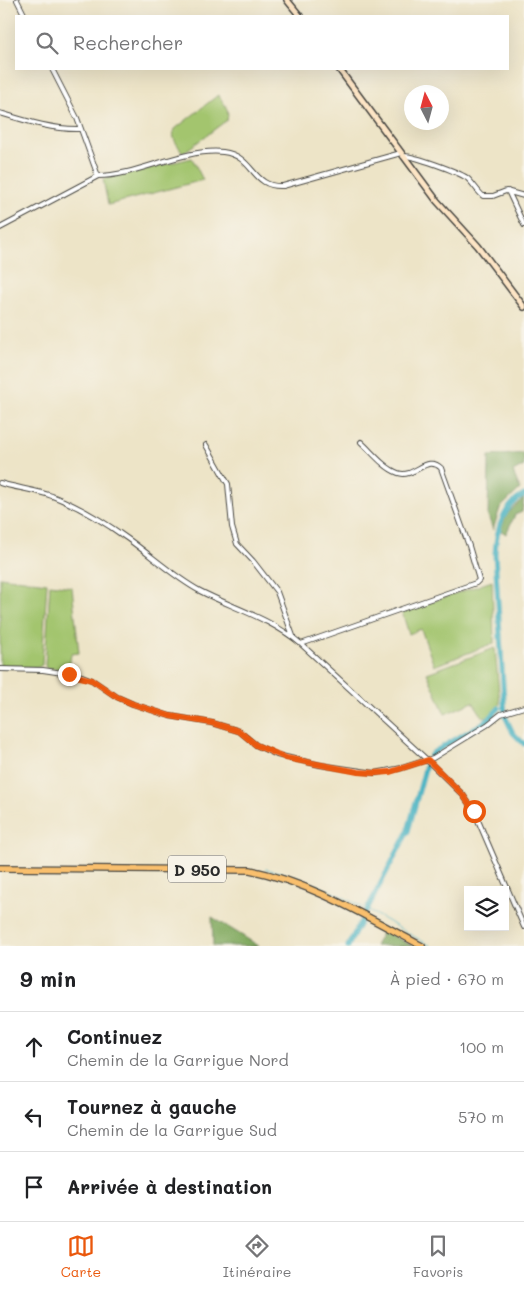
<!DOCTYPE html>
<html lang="fr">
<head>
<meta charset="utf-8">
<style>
  body { margin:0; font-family:Mali,sans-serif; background:#f2f2f2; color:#202124 }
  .controls { position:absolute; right:15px; bottom:15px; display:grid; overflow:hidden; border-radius:0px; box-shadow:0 5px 20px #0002 }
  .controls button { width:45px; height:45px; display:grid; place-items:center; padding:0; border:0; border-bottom:1px solid #e0e0e0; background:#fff; color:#202124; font:25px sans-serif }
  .compass { position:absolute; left:404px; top:85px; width:45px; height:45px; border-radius:50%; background:#fff; box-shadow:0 5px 20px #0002; rotate:354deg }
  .stop { position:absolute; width:15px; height:15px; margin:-11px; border:4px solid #ea580c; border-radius:50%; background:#fff }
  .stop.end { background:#ea580c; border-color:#fff; box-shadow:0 1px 5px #0008 }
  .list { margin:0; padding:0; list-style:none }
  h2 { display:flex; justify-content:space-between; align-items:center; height:65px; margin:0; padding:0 20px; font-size:21px }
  h2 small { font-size:16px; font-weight:400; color:#757577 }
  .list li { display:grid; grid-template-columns:32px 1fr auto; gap:15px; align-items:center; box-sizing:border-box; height:70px; padding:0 20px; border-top:1px solid #e0e0e0 }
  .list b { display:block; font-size:19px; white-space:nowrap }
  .list p { margin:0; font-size:16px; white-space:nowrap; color:#757577 }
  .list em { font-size:16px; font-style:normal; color:#757577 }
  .icon { flex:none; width:28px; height:28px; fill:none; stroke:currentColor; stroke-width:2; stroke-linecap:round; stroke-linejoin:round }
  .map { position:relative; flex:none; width:524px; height:946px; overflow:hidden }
  .search { position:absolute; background:#fff; box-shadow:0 5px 20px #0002; left:15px; right:15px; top:15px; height:55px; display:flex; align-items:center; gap:12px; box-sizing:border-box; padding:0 18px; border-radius:0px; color:#757577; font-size:19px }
  .sheet { height:275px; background:#fff }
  nav { display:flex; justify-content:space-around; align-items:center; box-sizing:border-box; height:70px; border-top:1px solid #e0e0e0; background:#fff; font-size:14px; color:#757577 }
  nav a { display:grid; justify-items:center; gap:2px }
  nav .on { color:#ea580c }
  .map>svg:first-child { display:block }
  .green { fill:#a3c56e; stroke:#67784c }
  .forest { fill:#82aa61; stroke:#566a46 }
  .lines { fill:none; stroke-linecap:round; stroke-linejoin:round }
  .stream { stroke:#43b0c1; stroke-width:1 }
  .canal { stroke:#43b0c1; stroke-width:5 }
  .street-casing { stroke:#484742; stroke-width:6 }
  .secondary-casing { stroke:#484742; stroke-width:8 }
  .primary-casing { stroke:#484742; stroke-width:8 }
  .street { stroke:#fff; stroke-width:4 }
  .secondary { stroke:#fde5c5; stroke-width:5 }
  .primary { stroke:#f9bf6d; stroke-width:5.5 }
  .route { stroke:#ea580c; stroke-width:6 }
  .labels { text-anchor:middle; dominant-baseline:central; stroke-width:4; stroke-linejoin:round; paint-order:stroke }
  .shield { fill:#f7f3e8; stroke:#686764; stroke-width:1 }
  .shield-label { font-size:16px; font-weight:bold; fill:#2b2b2b }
</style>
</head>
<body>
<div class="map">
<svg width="524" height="946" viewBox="0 0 524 946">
  <rect width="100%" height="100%" fill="#f7f3e8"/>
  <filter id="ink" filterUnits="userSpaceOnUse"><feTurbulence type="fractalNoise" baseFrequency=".02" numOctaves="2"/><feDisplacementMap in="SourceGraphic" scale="10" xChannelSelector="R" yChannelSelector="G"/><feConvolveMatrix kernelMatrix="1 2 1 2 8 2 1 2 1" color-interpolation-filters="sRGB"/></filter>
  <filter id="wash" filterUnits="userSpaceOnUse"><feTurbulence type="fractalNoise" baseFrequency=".0096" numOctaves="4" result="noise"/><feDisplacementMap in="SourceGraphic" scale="20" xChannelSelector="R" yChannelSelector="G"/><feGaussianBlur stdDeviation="1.12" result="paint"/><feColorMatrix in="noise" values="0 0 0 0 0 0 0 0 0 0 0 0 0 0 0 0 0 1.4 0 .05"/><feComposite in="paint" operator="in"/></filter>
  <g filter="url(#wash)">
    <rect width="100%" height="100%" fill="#ede4c7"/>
    <path class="green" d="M 218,95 C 224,103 230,110 227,120 L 183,153 C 178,145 170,138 175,129 Z
      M 192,158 L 203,180 L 108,205 L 103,179 Z
      M 0,577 L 47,583 L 42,665 L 39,667 L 0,667 Z
      M 492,581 L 494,643 L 434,666 L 421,629 L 409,634 L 402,612 Z
      M 50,584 L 72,587 L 79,653 L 71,654 L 69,669 L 46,668 L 45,665 Z
      M 495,648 L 500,704 L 489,718 L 483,717 L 473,702 L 445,714 L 427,673 Z"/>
    <path class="forest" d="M 524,453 L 524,466 L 513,472 L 520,489 L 500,508 L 493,530 L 488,516 L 489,456 Z
      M 524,498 L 522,512 L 515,515 L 506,534 L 500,530 L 507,514 Z
      M 212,917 L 259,946 L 213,946 Z
      M 383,931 L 413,946 L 375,946 Z"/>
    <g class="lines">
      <path class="stream" d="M 266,869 C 325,881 378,917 431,946"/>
      <path class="canal" d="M 524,495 C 502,507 496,531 495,554 L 505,716 L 513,733 L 524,744
        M 430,756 L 434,752 L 488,720 L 499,708
        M 348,946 L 408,831 L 426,765"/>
    </g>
  </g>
  <g filter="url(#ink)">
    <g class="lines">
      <defs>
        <path id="street" d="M 17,0 L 25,16
          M 52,69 L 77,118 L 98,176
          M 0,113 C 26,121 54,130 81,129
          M 403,156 C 413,155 458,172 467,178 C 473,183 477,191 483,196 L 493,196 L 506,191 L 524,196
          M 508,191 L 524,225
          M 0,228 L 98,176 C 138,176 182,148 223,152 C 255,156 251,188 283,186 L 401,153
          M 206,445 L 228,484 L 232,527 L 237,544 L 253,561 L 277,592 L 293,636
          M 0,483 C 17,488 35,490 52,496 C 78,506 106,523 128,539 C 152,556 174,577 200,591 C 233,608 272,619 301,644 L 425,758 L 463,795 L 474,811 L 524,927
          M 301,644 L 476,583 L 479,580 L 469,546 L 441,468 C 427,454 414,479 398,473 C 384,468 372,452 361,442
          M 0,669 L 43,670 L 82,676 L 92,680 L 117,697 L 133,704 L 170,716 L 212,723 L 239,731 L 256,745 L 277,755 L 320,765 L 375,773 L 402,768 L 433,758 L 487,725 L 501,714 L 524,707"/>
        <path id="secondary" d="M 287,0 L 300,16
          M 339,69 L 437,201 L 478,246 L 524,307"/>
        <path id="primary" d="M 0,868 L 250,870 C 312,883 367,917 422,946"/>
      </defs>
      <use href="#street" class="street-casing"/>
      <use href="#secondary" class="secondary-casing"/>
      <use href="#primary" class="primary-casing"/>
      <use href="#street" class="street"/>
      <use href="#secondary" class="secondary"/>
      <use href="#primary" class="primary"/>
    </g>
  </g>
  <g class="lines" filter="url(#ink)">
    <path class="route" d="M 69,674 L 92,680 L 117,697 L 133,704 L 170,716 L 212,723 L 239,731 L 256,745 L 286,758 L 358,772 L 375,773 L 390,772 L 428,760 L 463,795 L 474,811"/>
  </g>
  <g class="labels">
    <rect class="shield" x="168" y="855.5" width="58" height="27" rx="4"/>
    <g class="shield-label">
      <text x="197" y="869">D 950</text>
    </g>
  </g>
</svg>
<div class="controls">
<button><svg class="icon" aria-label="layers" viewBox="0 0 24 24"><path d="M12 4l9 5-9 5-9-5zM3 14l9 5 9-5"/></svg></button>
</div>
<svg class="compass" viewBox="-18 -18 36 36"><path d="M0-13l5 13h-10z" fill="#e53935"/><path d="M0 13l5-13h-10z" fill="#757577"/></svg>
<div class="stop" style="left:474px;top:811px"></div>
<div class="stop end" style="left:69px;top:674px"></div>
<div class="search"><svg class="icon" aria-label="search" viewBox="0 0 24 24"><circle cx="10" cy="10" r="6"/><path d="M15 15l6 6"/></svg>Rechercher</div>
</div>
<section class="sheet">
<h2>9 min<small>À pied · 670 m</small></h2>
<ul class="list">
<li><svg class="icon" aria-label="ahead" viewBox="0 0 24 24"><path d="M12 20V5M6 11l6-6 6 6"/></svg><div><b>Continuez</b><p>Chemin de la Garrigue Nord</p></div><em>100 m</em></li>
<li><svg class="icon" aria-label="left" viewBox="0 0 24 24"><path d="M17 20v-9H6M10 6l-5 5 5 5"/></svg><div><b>Tournez à gauche</b><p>Chemin de la Garrigue Sud</p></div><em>570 m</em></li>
<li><svg class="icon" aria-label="arrive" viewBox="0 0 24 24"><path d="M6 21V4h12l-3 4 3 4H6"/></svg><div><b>Arrivée à destination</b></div></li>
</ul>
</section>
<nav>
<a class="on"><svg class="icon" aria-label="map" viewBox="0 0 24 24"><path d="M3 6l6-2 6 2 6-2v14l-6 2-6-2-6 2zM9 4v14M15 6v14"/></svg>Carte</a>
<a><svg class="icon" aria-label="directions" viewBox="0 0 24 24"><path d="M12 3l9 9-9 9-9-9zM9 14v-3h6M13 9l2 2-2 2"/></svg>Itinéraire</a>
<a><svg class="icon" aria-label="saved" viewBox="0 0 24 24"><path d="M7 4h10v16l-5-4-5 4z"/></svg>Favoris</a>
</nav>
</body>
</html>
